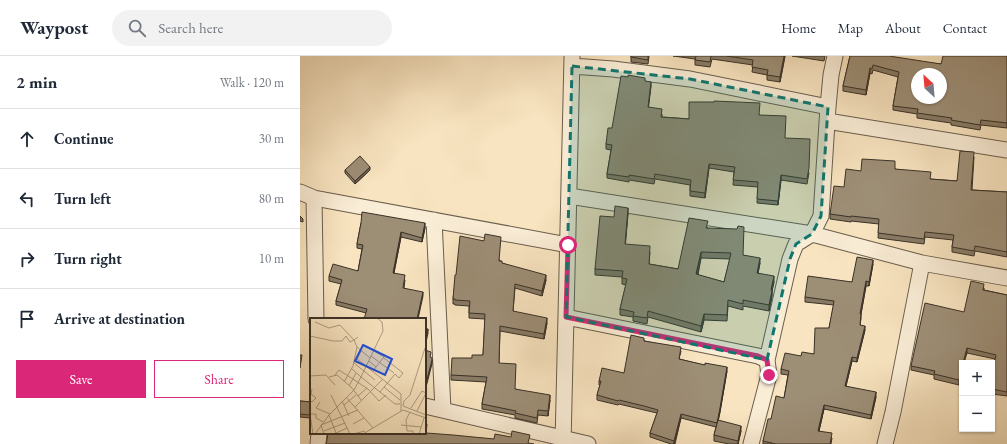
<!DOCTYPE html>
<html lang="en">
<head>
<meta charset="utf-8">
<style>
  body { margin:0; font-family:"EB Garamond",serif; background:#f2f2f3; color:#1f2937 }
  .controls { position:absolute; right:12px; bottom:12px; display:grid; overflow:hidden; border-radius:0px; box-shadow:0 1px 3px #0004 }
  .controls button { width:36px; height:36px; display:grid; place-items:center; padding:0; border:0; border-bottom:1px solid #e0e1e3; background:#fff; color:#1f2937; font:20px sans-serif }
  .compass { position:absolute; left:611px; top:12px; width:36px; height:36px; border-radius:50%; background:#fff; box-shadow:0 1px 3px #0004; rotate:334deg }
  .stop { position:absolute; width:12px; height:12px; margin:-9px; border:3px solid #db2777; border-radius:50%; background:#fff }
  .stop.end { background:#db2777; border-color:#fff; box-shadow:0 1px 4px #0008 }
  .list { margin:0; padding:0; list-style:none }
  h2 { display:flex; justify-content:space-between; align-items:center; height:52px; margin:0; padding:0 16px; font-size:17px }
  h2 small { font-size:13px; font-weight:400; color:#747a83 }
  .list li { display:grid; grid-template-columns:26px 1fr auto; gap:12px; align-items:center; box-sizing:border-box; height:60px; padding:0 16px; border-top:1px solid #e0e1e3 }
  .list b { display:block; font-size:15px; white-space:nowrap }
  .list em { font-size:13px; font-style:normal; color:#747a83 }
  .actions { display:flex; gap:8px; padding:12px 16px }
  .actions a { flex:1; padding:9px 0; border:1px solid #db2777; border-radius:0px; text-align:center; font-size:14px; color:#db2777 }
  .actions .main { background:#db2777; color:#fff }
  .icon { flex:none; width:22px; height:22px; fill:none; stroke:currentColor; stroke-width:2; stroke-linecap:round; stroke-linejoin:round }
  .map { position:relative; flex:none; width:707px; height:388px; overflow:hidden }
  header { display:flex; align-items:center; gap:24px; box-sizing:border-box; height:56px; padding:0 20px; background:#fff; border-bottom:1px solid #e0e1e3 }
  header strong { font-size:19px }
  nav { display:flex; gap:22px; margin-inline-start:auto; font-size:14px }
  .search { width:280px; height:36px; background:#f2f2f3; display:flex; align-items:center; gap:10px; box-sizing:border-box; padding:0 14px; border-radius:22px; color:#747a83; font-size:15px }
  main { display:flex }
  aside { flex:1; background:#fff }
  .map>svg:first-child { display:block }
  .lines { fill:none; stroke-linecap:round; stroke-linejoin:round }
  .street-casing { stroke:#6a5e4c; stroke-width:17 }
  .street { stroke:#faedd6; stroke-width:15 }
  .wall { fill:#877a65; stroke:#3a3126; fill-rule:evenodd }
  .shaded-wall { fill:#6e6353; stroke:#3a3126 }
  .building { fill:#9d8e76; stroke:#3a3126; fill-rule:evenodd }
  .route { stroke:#db2777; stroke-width:5 }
  .marked { fill:#0f766e; fill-opacity:0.2; stroke:#0f766e; stroke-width:3; stroke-dasharray:8 5; stroke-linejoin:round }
  .inset-road { fill:none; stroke:#ac9c82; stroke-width:1 }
  .view { fill:#1d4ed8; fill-opacity:0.15; stroke:#1d4ed8; stroke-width:2 }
  .inset-edge { fill:none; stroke:#3a3126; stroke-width:2 }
</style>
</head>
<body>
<header>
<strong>Waypost</strong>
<div class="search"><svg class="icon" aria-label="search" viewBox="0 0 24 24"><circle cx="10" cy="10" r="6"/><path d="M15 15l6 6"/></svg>Search here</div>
<nav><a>Home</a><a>Map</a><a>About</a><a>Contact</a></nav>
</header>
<main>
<aside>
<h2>2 min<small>Walk · 120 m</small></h2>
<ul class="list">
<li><svg class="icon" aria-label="ahead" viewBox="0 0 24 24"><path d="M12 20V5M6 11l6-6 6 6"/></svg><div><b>Continue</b></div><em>30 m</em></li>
<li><svg class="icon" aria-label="left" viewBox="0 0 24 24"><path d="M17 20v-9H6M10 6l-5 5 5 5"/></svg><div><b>Turn left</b></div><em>80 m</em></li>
<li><svg class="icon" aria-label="right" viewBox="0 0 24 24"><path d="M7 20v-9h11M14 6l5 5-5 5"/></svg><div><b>Turn right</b></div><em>10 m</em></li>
<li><svg class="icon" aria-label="arrive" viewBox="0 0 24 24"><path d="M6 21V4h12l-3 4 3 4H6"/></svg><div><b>Arrive at destination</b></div></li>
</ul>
<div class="actions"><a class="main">Save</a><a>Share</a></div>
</aside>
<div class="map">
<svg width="707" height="388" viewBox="0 0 707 388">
  <rect width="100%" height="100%" fill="#f8e4c0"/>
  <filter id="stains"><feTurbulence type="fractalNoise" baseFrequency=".005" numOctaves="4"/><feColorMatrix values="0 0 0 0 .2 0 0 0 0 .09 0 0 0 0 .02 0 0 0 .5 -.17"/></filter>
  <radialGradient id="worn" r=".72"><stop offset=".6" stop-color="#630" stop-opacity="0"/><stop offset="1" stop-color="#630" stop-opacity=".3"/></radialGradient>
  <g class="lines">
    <defs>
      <path id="street" d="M 272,10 L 313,13 L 390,23 L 528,51 L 521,160 L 512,178 L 496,188 L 490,203 L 467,304
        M 528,51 L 531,19 L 535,0
        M 527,65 L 707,94
        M 0,136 L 14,142 L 268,189
        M 269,140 L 512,178 L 622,207 L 707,222
        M 14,142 L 16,263
        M 134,164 L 143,354
        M 266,261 L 458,300 L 467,304 L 469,319 L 451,388
        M 125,350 L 288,388
        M 18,388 L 19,377
        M 263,388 L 272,1
        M 585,388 L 593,356 L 622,207"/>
    </defs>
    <use href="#street" class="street-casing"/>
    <use href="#street" class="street"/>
  </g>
  <path class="wall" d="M 331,0 L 349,0 L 348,8 L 331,6 Z
    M 373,0 L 485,0 L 480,26 L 467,24 L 467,19 L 452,16 L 453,9 L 412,3 L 410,11 L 395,9 L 395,3 Z
    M 492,0 L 525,0 L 524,5 Z
    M 550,0 L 641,8 L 707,0 L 707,72 L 681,69 L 680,74 L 651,69 L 651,67 L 617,62 L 617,58 L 593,54 L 593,50 L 598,21 L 573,14 L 572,18 L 570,17 L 566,39 L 543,35 L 543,30 Z
    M 345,25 L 351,30 L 348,51 L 362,58 L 362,61 L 389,63 L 460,59 L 485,82 L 509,117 L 507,128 L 481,124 L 478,149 L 457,147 L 458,131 L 433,129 L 434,116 L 409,112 L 405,142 L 390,140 L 390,129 L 355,123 L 354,128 L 329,124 L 329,126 L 307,122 L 307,118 L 311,94 L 306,93 L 306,88 L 312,72 Z
    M 674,101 L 672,134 L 707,136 L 707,201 L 675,195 L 674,200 L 652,196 L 652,191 L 653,184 L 625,181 L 624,188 L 578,182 L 579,168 L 551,165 L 551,166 L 530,163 L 530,158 L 544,131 L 561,115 L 595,113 L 630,123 L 657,125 Z
    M 45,114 L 70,114 L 55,128 L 45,117 Z
    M 328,158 L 325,188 L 350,196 L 349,208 L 378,213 L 408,171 L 407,172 L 443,199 L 460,207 L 458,217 L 474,226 L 472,234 L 472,240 L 469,255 L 443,250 L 443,254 L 428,250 L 427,265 L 404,264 L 401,276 L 348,261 L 347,268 L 333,265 L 333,261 L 320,259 L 320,253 L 326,229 L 322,228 L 322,221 L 295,219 L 295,213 L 314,161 ZM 401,202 L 430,203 L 424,226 L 398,219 Z
    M 0,160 L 3,163 L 3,166 L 0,165 Z
    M 61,167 L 125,172 L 122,186 L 101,181 L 94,217 L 105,224 L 104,232 L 123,240 L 66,257 L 36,249 L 36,245 L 41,228 L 29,225 L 29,220 L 58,215 L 62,193 L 57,192 L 57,188 Z
    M 184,185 L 202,207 L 246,224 L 242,240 L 215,232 L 213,255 L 247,267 L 244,283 L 200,275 L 199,307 L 215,333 L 250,344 L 248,360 L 238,359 L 237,367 L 215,362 L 215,359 L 182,353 L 182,348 L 186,326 L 151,324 L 151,319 L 172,302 L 183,299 L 185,263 L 169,262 L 169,250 L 155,249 L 155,248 L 153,248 L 153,243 L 156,219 Z
    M 573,208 L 569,230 L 566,230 L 561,258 L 561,263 L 560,269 L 565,274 L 557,306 L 552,305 L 546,330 L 576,341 L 571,363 L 524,353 L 519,375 L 532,382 L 531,388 L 463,388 L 463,385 L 471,363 L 484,342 L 488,319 L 481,318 L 481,313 L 501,300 L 514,298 L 529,272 L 534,249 L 505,246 L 505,241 L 552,226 Z
    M 684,232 L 684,234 L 707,239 L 707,340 L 692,338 L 692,318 L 695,303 L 667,297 L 662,307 L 662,316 L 659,329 L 634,323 L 634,319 L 611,314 L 611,310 L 664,256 Z
    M 344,285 L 381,295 L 379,303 L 427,315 L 420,356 L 418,365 L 441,375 L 438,388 L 429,388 L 414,385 L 414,379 L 416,371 L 381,362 L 375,388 L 371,388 L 350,381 L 350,377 L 357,357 L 344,354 L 319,348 L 318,349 L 297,344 L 297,339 L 300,329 L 299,329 L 299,325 L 324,317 Z
    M 0,345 L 11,346 L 10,362 L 0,361 Z"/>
  <path class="shaded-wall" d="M 484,0 L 485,0 L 480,26 L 480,21 Z
    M 570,12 L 570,17 L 566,39 L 566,34 Z
    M 351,26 L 351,30 L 348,56 L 348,51 Z
    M 409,108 L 409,112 L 405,142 L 405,137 Z
    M 70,111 L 70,114 L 55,128 L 55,125 Z
    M 481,119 L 481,124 L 478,149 L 478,145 Z
    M 328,152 L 328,158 L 325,194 L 325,188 Z
    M 125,167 L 125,172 L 122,186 L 122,182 Z
    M 101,176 L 101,181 L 93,221 L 93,217 Z
    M 401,196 L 401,202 L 396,224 L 396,218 Z
    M 460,202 L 460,207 L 457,223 L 457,217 Z
    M 573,204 L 573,208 L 569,230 L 569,226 Z
    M 246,219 L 246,224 L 242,240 L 242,235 Z
    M 474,220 L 474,226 L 471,240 L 471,234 Z
    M 566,225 L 566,230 L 560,263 L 560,258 Z
    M 472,235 L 472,240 L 469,255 L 469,249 Z
    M 123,236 L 123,240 L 118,263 L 117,263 Z
    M 404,258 L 404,264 L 401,276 L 401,270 Z
    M 247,262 L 247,267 L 244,283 L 244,278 Z
    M 565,270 L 565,274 L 557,306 L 557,302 Z
    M 128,273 L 128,277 L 125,291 L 125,287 Z
    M 667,292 L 667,297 L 664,307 L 663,307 Z
    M 552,301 L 552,305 L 545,334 L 545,330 Z
    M 132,304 L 132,308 L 125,335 L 125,331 Z
    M 427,311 L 427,315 L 420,356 L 417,371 L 417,367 Z
    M 662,312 L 662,316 L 659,329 L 659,324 Z
    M 576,336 L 576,341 L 571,363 L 571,359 Z
    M 250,339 L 250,344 L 248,360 L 248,355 Z
    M 524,349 L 524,353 L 518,379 L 518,375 Z
    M 381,358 L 381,362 L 374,388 L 374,385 Z
    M 441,370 L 441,375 L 438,388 L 438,385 Z"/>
  <path class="building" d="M 331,0 L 348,0 L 348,4 L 331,1 Z
    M 396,0 L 411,0 L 410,6 L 395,4 Z
    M 427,0 L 484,0 L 480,21 L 467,19 L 468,14 L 452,11 L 453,4 Z
    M 550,0 L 589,0 L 641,8 L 643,0 L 707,0 L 707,67 L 681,64 L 680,69 L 651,64 L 652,62 L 617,57 L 618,53 L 593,50 L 599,16 L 573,9 L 572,13 L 570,12 L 566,34 L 543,30 ZM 617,18 L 641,18 L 641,42 L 617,42 Z
    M 328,19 L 345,22 L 345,25 L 351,26 L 348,51 L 362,53 L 361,61 L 389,63 L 389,46 L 414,46 L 414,45 L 460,47 L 459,59 L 486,60 L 485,82 L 510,83 L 509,112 L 507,123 L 481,119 L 478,145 L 457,143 L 458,126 L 433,124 L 435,111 L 409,108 L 405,137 L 390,135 L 391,124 L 355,118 L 354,123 L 329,119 L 329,121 L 307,118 L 312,89 L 306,88 L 308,72 L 312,72 L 321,20 L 328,21 Z
    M 660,95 L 674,96 L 671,134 L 707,136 L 707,196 L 675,190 L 674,195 L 652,191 L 654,179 L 625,176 L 624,183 L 578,177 L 579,163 L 551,160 L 551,161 L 530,158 L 534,130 L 544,131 L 546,113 L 561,115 L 562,103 L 595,105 L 595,113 L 631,116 L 630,123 L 657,125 Z
    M 60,100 L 70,111 L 55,125 L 45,114 Z
    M 315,150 L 328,152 L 325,188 L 350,190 L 349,208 L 378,213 L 389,162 L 408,165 L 406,172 L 437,173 L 438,170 L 444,171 L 443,199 L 460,202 L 457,217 L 474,220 L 471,234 L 472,235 L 469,249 L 443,244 L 443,248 L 428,244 L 427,259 L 404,258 L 401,270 L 348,255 L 347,262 L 333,260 L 334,256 L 320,253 L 327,223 L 322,222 L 323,215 L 295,213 L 300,160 L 314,161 ZM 401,196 L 431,197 L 424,226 L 396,218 Z
    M 62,156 L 125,167 L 122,182 L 101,176 L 93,217 L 105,219 L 103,232 L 123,236 L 117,263 L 64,263 L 67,253 L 36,245 L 42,224 L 29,220 L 33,208 L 58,215 L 63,189 L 57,188 L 61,167 Z
    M 185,178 L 201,181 L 199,205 L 202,205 L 202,207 L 246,219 L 242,235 L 215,228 L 213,255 L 247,262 L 244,278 L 200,270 L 199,307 L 216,308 L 215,333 L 250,339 L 248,355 L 238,354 L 237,362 L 215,357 L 216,355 L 182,348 L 187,321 L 151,319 L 152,302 L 172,302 L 172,299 L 183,299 L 185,258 L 169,257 L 170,245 L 155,244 L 155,243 L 153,243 L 155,219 L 156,219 L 160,180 L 184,185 Z
    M 557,201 L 573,204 L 569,226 L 566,225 L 560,258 L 561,258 L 560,269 L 565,270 L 557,302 L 552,301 L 545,330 L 576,336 L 571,359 L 524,349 L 518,375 L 532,377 L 530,388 L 476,388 L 463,385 L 468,363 L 471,363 L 476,340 L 484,342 L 489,315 L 481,313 L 485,297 L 501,300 L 502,296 L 514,298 L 515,272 L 529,272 L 534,245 L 505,241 L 508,220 L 552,226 Z
    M 671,225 L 684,228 L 683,234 L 707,239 L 707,336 L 692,333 L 692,318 L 696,299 L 667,292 L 663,307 L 662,307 L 662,312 L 659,324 L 634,318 L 635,315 L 611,310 L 625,247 L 664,256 Z
    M 125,272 L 128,273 L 125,287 Z
    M 331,279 L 344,282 L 344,285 L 381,291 L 379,303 L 405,309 L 405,307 L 427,311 L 420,352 L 417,367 L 381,358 L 374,385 L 350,377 L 358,354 L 344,350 L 319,344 L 318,345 L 297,339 L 301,325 L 299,325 L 302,312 L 324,317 Z
    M 125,294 L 131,296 L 130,301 L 132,302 L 132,304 L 125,331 Z
    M 0,299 L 2,299 L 0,312 Z
    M 0,345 L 11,346 L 10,359 L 0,358 Z
    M 418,364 L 441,370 L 438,385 L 414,379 Z
    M 125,368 L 127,368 L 126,377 L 153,379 L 194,383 L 195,378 L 211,381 L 212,375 L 230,379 L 228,387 L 234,388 L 26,388 L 27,384 L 28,377 L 125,377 Z"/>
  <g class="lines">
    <path class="route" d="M 268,189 L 266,261 L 458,300 L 467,304 L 469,319"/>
  </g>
  <path class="marked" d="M 272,10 L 390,23 L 528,51 L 521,160 L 512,178 L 496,188 L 490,203 L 467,304 L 266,261 Z"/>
  <g transform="translate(10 262)">
    <rect width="116" height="116" fill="#f8e4c0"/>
    <path class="inset-road" d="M 5,4 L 19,10 L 30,7 L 44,22M 0,18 L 23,23 L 32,23 L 36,18 L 40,24 L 44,22M 48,19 L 44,22 L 47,29 L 60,40M 51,33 L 47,41 L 91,76 L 91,93M 64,33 L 74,39 L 66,49M 61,38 L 84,55M 59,43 L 66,49 L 63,53M 44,45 L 65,62M 42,51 L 51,59M 25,57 L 29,52 L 58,71 L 69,83 L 76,77M 0,58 L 16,57 L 25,67M 19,59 L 27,57 L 42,70 L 51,82M 51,59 L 85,86 L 90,86M 34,64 L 43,48 L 47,29M 39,68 L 46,55M 74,69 L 90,82M 70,74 L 85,56 L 89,60 L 93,55 L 74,40M 21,77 L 40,116M 48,78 L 57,70M 36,79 L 63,110M 0,83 L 2,84 L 6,80 L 1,76 L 2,71M 32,83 L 39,98M 10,84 L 6,90 L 20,96M 34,87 L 46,77M 93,88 L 94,83 L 100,77 L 115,30M 93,88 L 116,97M 45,89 L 73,61M 101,90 L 112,73 L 116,75M 107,93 L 116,75M 100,94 L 96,102 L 97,113 L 103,113 L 103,116M 0,96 L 3,116M 0,96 L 6,96 L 6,100 L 13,104M 19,97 L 26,115M 43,106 L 54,100M 91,107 L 111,109M 14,113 L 35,105M 5,116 L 19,97 L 44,72 L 51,59 L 73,13 L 72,4 L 67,0M 14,116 L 11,107 L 48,92M 24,116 L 37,110M 43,116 L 55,113M 53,116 L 93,92 L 116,100M 109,116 L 114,100"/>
    <path class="view" d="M 53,27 L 82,41 L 75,57 L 45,43 Z"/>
    <rect width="116" height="116" class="inset-edge"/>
  </g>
  <rect width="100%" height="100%" filter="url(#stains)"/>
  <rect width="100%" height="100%" fill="url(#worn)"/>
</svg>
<div class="controls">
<button>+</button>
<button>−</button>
</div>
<svg class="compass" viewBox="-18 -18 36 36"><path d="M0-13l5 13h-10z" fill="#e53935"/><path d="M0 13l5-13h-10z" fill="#747a83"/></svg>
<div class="stop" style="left:268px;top:189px"></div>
<div class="stop end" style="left:469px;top:319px"></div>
</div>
</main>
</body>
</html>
